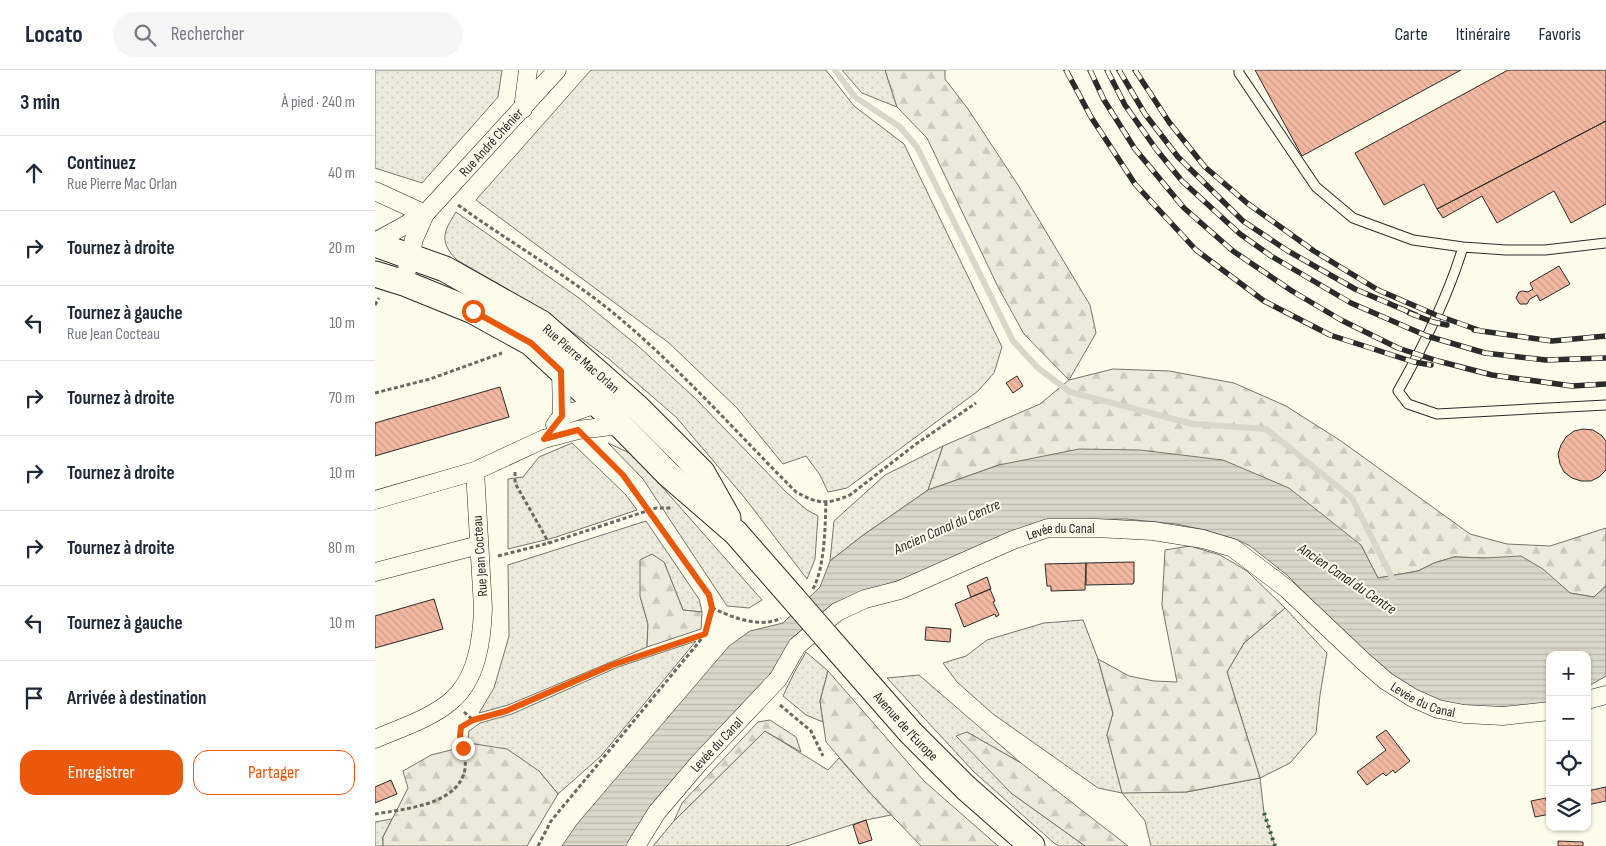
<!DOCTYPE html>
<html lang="fr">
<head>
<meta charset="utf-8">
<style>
  body { margin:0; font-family:"Sofia Sans Condensed",sans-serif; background:#f6f6f7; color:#1f2937 }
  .controls { position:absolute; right:15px; bottom:15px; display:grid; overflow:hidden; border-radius:10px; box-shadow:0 1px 4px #0004 }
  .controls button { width:45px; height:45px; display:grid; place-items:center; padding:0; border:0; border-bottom:1px solid #e0e1e3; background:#fff; color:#1f2937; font:25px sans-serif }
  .stop { position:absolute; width:15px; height:15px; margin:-11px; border:4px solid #ea580c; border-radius:50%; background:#fff }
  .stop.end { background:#ea580c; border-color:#fff; box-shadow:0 1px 5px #0008 }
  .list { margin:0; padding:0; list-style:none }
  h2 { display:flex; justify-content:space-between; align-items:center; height:65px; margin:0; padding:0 20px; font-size:21px }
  h2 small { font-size:16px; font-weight:400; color:#747a83 }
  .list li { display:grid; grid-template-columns:32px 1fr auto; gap:15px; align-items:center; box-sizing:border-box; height:75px; padding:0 20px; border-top:1px solid #e0e1e3 }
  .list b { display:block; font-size:19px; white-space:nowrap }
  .list p { margin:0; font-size:16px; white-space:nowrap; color:#747a83 }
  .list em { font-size:16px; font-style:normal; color:#747a83 }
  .actions { display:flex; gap:10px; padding:15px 20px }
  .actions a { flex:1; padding:11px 0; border:1px solid #ea580c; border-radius:15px; text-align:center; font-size:18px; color:#ea580c }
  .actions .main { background:#ea580c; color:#fff }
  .icon { flex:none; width:28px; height:28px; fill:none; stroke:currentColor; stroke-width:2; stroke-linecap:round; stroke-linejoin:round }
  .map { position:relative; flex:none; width:1231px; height:776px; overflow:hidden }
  header { display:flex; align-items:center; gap:30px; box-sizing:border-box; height:70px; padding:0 25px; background:#fff; border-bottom:1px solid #e0e1e3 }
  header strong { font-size:24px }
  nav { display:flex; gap:28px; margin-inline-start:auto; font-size:18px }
  .search { width:350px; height:45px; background:#f6f6f7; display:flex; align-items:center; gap:12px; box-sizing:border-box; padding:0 18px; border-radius:28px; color:#747a83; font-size:19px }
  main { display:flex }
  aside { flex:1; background:#fff }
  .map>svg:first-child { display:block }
  .grass { fill:url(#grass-dots); stroke:#74746e }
  .forest { fill:url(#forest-firs); stroke:#74746e }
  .water { fill:url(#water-rules); stroke:#74746e }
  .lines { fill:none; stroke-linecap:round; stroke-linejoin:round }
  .stream { stroke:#d8d7c9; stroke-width:6 }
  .building { fill:url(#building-back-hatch); stroke:#2b2b2b }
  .lane-casing { stroke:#2b2b2b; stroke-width:11 }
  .street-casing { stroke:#2b2b2b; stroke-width:19 }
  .secondary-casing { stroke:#2b2b2b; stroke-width:27 }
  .path { stroke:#6a6964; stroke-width:3; stroke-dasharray:4 2.5; stroke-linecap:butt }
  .lane { stroke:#fdfbea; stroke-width:9 }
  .street { stroke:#fdfbea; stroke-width:18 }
  .secondary { stroke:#fdfbea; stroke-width:25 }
  .rail-casing { stroke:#2b2b2b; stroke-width:5.5 }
  .rail { stroke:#fdfbea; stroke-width:4; stroke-dasharray:11; stroke-linecap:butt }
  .secondary-bridge-casing { stroke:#2b2b2b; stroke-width:27; stroke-linecap:butt }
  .secondary-bridge { stroke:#fdfbea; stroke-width:25 }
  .hedge { stroke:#34623c; stroke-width:4; stroke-dasharray:2.5 4; stroke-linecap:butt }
  .route { stroke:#ea580c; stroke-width:6 }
  .labels { text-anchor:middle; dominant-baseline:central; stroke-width:4; stroke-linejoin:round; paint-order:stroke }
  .street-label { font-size:14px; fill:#2b2b2b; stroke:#fdfbea }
  .water-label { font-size:15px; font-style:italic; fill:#2b2b2b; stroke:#fdfbea }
</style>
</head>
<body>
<header>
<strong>Locato</strong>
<div class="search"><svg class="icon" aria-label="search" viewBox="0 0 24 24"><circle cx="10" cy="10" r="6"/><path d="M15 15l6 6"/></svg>Rechercher</div>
<nav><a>Carte</a><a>Itinéraire</a><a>Favoris</a></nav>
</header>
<main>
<aside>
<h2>3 min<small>À pied · 240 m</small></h2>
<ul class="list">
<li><svg class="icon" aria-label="ahead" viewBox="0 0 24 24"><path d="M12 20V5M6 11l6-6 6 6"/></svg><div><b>Continuez</b><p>Rue Pierre Mac Orlan</p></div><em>40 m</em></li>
<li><svg class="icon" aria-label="right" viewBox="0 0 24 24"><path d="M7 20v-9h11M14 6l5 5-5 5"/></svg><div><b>Tournez à droite</b></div><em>20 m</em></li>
<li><svg class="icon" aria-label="left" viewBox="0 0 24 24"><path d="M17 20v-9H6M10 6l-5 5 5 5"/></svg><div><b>Tournez à gauche</b><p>Rue Jean Cocteau</p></div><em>10 m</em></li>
<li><svg class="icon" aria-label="right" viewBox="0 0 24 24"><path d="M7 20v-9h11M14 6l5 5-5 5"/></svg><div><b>Tournez à droite</b></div><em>70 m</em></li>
<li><svg class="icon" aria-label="right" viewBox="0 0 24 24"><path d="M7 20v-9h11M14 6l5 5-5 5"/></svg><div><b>Tournez à droite</b></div><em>10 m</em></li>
<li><svg class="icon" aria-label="right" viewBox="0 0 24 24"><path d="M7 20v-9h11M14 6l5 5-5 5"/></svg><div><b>Tournez à droite</b></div><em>80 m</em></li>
<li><svg class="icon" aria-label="left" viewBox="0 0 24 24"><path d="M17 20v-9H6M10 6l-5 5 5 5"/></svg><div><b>Tournez à gauche</b></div><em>10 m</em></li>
<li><svg class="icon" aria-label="arrive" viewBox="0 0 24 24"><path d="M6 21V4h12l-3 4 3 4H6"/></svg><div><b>Arrivée à destination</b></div></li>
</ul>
<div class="actions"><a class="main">Enregistrer</a><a>Partager</a></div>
</aside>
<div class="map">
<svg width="1231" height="776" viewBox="0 0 1231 776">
  <defs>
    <pattern id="grass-dots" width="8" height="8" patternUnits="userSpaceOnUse" patternTransform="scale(1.25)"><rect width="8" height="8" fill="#ecebdb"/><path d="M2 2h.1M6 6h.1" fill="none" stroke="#cbcabc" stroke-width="1.8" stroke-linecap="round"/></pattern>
    <pattern id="forest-firs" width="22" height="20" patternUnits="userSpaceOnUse" patternTransform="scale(1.25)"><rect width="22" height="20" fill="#ecebdb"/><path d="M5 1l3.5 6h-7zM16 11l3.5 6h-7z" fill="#cbcabc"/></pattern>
    <pattern id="water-rules" width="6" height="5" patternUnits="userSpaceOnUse" patternTransform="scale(1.25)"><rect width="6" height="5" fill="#d8d7c9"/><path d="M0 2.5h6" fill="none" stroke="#bab9ad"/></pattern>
    <pattern id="building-back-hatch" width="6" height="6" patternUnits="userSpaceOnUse" patternTransform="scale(1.25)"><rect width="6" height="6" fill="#f2b8a0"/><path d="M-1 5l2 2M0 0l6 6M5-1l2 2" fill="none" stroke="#d09e8a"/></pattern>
  </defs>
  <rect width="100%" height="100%" fill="#fdfbea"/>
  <path class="grass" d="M 0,0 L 127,0 L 123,27 L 47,113 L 0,98 Z
    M 216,0 L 451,0 L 479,36 L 529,74 L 627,277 L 619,303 L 603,321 L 472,418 L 453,422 L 445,405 L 431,386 L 408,394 L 362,338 L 294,273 L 101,130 Z
    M 467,0 L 510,0 L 522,37 L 487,23 Z
    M 81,142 L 204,228 L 263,276 L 320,328 L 411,422 L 432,440 L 443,446 L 440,489 L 432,509 L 369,427 L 301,347 L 234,289 L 165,238 L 82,190 C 64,172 68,162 81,142 Z
    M 197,373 L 251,425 L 262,440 L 178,468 L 133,479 L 133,409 L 148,407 L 164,387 Z
    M 233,373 L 259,385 L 387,530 L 374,538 L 352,536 L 268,409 Z
    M 568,376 L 553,420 L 487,466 L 455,491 L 459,451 L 510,405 Z
    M 271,451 L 324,529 L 327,542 L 308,540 L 289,492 L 265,526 L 273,554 L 272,577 L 133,635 L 104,643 L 119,618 L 134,566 L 133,495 Z
    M 910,538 L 952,583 L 945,625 L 941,663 L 915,693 L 885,708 L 889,743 L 900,776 L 776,776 L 770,751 L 747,723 L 723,718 L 618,644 L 582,612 L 568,593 L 591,586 L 612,570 L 669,553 L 708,550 L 723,589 L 738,644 L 732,665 L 747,722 L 811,722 L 885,708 L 852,602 L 869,573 Z
    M 321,571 L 226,686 L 183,724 L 164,701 L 100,674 L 92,676 L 94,661 L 105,653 L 137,644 L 243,597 Z
    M 431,582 L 453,601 L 445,631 L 448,652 L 431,645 L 408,626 L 419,603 Z
    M 544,605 L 646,693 L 592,662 L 636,723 L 710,776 L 684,776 L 679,773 L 599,702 L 512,608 Z
    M 390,661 L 453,700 L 464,688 L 497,725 L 516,745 L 491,750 L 412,776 L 278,776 L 299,751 Z
    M 17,749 L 8,767 L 8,776 L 0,776 L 0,752 Z"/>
  <path class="forest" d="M 510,0 L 570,0 L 570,9 L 593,39 L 643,115 L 715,235 L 721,263 L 694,310 L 738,299 L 794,301 L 859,313 L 911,336 L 966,371 L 1095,464 L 1132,474 L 1175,476 L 1231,458 L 1231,516 L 1219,527 L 1195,523 L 1180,510 L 1109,488 L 1079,487 L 1059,493 L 1043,501 L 1003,508 L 986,475 L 624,395 L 553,420 L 568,376 L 665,334 L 694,310 L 649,264 L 623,217 L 552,68 L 522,37 Z
    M 815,476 L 845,485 L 872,501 L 910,538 L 869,573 L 852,602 L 885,708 L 811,722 L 747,723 L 732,665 L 738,643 L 723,589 L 754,606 L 779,611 L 802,612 L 787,535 L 790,480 Z
    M 277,484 L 289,492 L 308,540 L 327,542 L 326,559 L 272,577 L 273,554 L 265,526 L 265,490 Z
    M 453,601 L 549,711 L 623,776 L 546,776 L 497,725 L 451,672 L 445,631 Z
    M 395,650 L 421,667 L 426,682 L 390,661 L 299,751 L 307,733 L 383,652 Z
    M 592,662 L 646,693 L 753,776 L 710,776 L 636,723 L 581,666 Z
    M 100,674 L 132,679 L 164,701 L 183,724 L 152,776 L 8,776 L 8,767 L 33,718 L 28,701 L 56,685 Z"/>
  <path class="water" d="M 704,379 L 765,380 L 848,390 L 914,418 L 986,475 L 1003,508 L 1043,501 L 1059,493 L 1079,487 L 1109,488 L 1146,486 L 1168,499 L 1195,523 L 1219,527 L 1231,516 L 1231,606 L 1212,617 L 1212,585 L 1175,585 L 1175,631 L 1156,636 L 1139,637 L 1098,637 L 1064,632 L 1033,620 L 954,549 L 912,505 L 875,476 L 863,470 L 830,460 L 801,454 L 751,449 L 680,450 L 641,460 L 541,505 L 481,524 L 457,534 L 422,568 L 407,591 L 253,776 L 187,776 L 202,754 L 354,576 L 375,561 L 408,553 L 445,517 L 455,491 L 487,466 L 553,420 L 624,395 Z"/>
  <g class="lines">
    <path class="stream" d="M 460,0 L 480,27 L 525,57 L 542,77 L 638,271 L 663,298 L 695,322 L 818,354 L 891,359 L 977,428 L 1019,512"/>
  </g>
  <path class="building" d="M 880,0 L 1086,0 L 927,86 Z
    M 1133,0 L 1231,0 L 1231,51 L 1062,139 L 1049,114 L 1009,135 L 980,83 Z
    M 1231,51 L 1231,134 L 1196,153 L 1179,121 L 1122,153 L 1107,126 L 1068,148 L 1062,139 Z
    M 1184,196 L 1195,214 L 1165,231 L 1162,225 L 1155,229 L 1152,234 L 1145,234 L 1141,228 L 1144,222 L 1147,221 L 1153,222 L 1158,219 L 1155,213 Z
    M 642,306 L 648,316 L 638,323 L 631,313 Z
    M 125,317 L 134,347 L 0,386 L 0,353 Z
    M 1208,359 L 1218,360 L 1226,365 L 1231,371 L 1231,400 L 1224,407 L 1216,411 L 1206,411 L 1197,408 L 1189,402 L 1185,394 L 1183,384 L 1186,375 L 1191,367 L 1199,361 Z
    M 759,492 L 759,512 L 758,514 L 711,515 L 711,493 Z
    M 711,493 L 710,520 L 676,521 L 676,516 L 672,516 L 670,494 Z
    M 612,507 L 616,519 L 596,527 L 592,516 Z
    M 615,519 L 620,531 L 618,532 L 624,545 L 621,547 L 620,544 L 589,557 L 580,534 Z
    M 59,529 L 68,559 L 0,578 L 0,546 Z
    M 551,557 L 576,559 L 575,572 L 550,570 Z
    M 1011,660 L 1035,691 L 1020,703 L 1018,700 L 1011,706 L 1008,703 L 992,715 L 982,702 L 1011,680 L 1001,667 Z
    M 16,710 L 22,724 L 0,733 L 0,717 Z
    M 1231,717 L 1231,731 L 1212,735 L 1212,721 Z
    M 1171,728 L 1171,731 L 1175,730 L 1175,744 L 1160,747 L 1156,731 Z
    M 491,750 L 497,770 L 484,774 L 478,755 Z
    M 1183,771 L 1208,772 L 1208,776 L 1183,776 Z"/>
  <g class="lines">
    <defs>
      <path id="lane" d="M 864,0 L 864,3 L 941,117 L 978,148 L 1038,170 L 1088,177 L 1131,180 L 1170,180 L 1231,173
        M 1088,177 C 1073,227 1049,275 1023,321 L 1033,334 L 1062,344 L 1231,335"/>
      <g id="street">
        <path d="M 148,39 L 153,0"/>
        <path d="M 0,121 L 50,144"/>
        <path d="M 0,172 L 50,144"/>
        <path id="s1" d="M 29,213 L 39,169 L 50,144 L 182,0"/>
        <path d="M 187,346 L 221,334 L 230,335"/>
        <path d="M 180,355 L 187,346 L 186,301"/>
        <path d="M 0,430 L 100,401 L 169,369 L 203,360 L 245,355"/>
        <path d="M 0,502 L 104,475"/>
        <path d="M 1212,630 L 1231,625"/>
        <path d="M 0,669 C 25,658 55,649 76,631 C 102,609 107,570 108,538 L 100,401"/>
        <path id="s2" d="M 261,776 L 282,742 L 323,694 L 403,609 L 422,576 L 462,542 L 490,529 L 525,520 L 638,470 L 673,458 L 721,458 L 778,461 L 828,469 L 858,478 L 912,519 L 988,591 L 1011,611 L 1038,628 L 1063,639 L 1089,644 L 1128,646 L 1175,641"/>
      </g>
      <g id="secondary">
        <path id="s3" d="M 0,174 L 70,199 L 166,253 L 263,338 L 327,402 L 353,448"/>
        <path d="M 0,204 L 29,213 L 98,241 L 156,273 L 245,355 L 293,404 L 361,463 L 417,527"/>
        <path id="s4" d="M 450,565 L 536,663 L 591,718 L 657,776"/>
      </g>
    </defs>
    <use href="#lane" class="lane-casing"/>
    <use href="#street" class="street-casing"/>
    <use href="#secondary" class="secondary-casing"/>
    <path class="path" d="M 83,135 C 133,171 187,202 236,241 C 303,296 360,361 421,422 C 443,434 451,435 475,425 L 541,374 L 601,333
      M 0,235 L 4,228
      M 0,323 L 55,309 L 127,283
      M 140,402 L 140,413 L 174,473
      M 123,486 L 174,473 L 281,438 L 297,438
      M 438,519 C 450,496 450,458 451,432
      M 337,538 C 357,547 385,559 406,548
      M 405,635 L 436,661 L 448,686
      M 89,642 L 98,650
      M 0,744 C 29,739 84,735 90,699 C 92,685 84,671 86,657 L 98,650 L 131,641 L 237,595 L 330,564
      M 163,776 L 176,751 L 324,572 C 335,556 339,544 334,525 L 259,419 L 247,405 L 219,376"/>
    <use href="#lane" class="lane"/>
    <use href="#street" class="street"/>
    <use href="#secondary" class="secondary"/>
    <defs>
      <path id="rail" d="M 691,0 L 716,47 L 760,114 L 821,180 L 889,231 L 955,265 L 1039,292 L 1056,295
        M 715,0 L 729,30 L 760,79 L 809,138 L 858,181 L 917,221 L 966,250 L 1023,278 L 1063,291 L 1117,305 L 1197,316 L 1231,314
        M 732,0 L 750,35 L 781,79 L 807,111 L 865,164 L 896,186 L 976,233 L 1052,266 L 1110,283 L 1171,290 L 1231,288
        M 744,0 L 770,44 L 803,87 L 868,151 L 913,181 L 980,219 L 1041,245
        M 760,0 L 794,52 L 830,97 L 872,133 L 939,181 L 1003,220 L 1061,245 L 1106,261
        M 1034,243 L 1058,252 L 1072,255
        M 1099,260 L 1177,271 L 1231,266"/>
    </defs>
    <use href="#rail" class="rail-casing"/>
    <use href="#rail" class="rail"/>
    <defs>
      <path id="secondary-bridge" d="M 417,527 L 450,565"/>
    </defs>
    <use href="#secondary-bridge" class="secondary-bridge-casing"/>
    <use href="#secondary-bridge" class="secondary-bridge"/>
    <path class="hedge" d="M 889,743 L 900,776"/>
  </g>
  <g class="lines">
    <path class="route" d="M 88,678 L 85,666 L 86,657 L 98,650 L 131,641 L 237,595 L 330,564 L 337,538 L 334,525 L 258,419 L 248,405 L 203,360 L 169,369 L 187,346 L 186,301 L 156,273 L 98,241"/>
  </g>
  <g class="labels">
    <g class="street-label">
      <text stroke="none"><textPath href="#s1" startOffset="170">Rue André Chénier</textPath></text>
      <text stroke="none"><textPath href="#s3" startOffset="238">Rue Pierre Mac Orlan</textPath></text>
      <text stroke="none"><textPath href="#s2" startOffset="550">Levée du Canal</textPath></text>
      <text transform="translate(105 486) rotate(-94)">Rue Jean Cocteau</text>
      <text stroke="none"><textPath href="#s2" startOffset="970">Levée du Canal</textPath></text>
      <text stroke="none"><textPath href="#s4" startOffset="122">Avenue de l'Europe</textPath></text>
      <text stroke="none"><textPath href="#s2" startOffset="130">Levée du Canal</textPath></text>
    </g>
    <g class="water-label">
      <text transform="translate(572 457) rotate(-24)">Ancien Canal du Centre</text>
      <text transform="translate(972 509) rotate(34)">Ancien Canal du Centre</text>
    </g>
  </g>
</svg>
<div class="controls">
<button>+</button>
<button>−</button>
<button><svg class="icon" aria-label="locate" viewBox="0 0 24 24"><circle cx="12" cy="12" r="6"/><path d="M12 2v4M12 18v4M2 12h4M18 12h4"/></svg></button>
<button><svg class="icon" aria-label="layers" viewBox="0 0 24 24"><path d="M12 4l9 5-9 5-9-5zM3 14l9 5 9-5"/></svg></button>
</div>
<div class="stop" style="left:98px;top:241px"></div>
<div class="stop end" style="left:88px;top:678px"></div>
</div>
</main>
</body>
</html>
